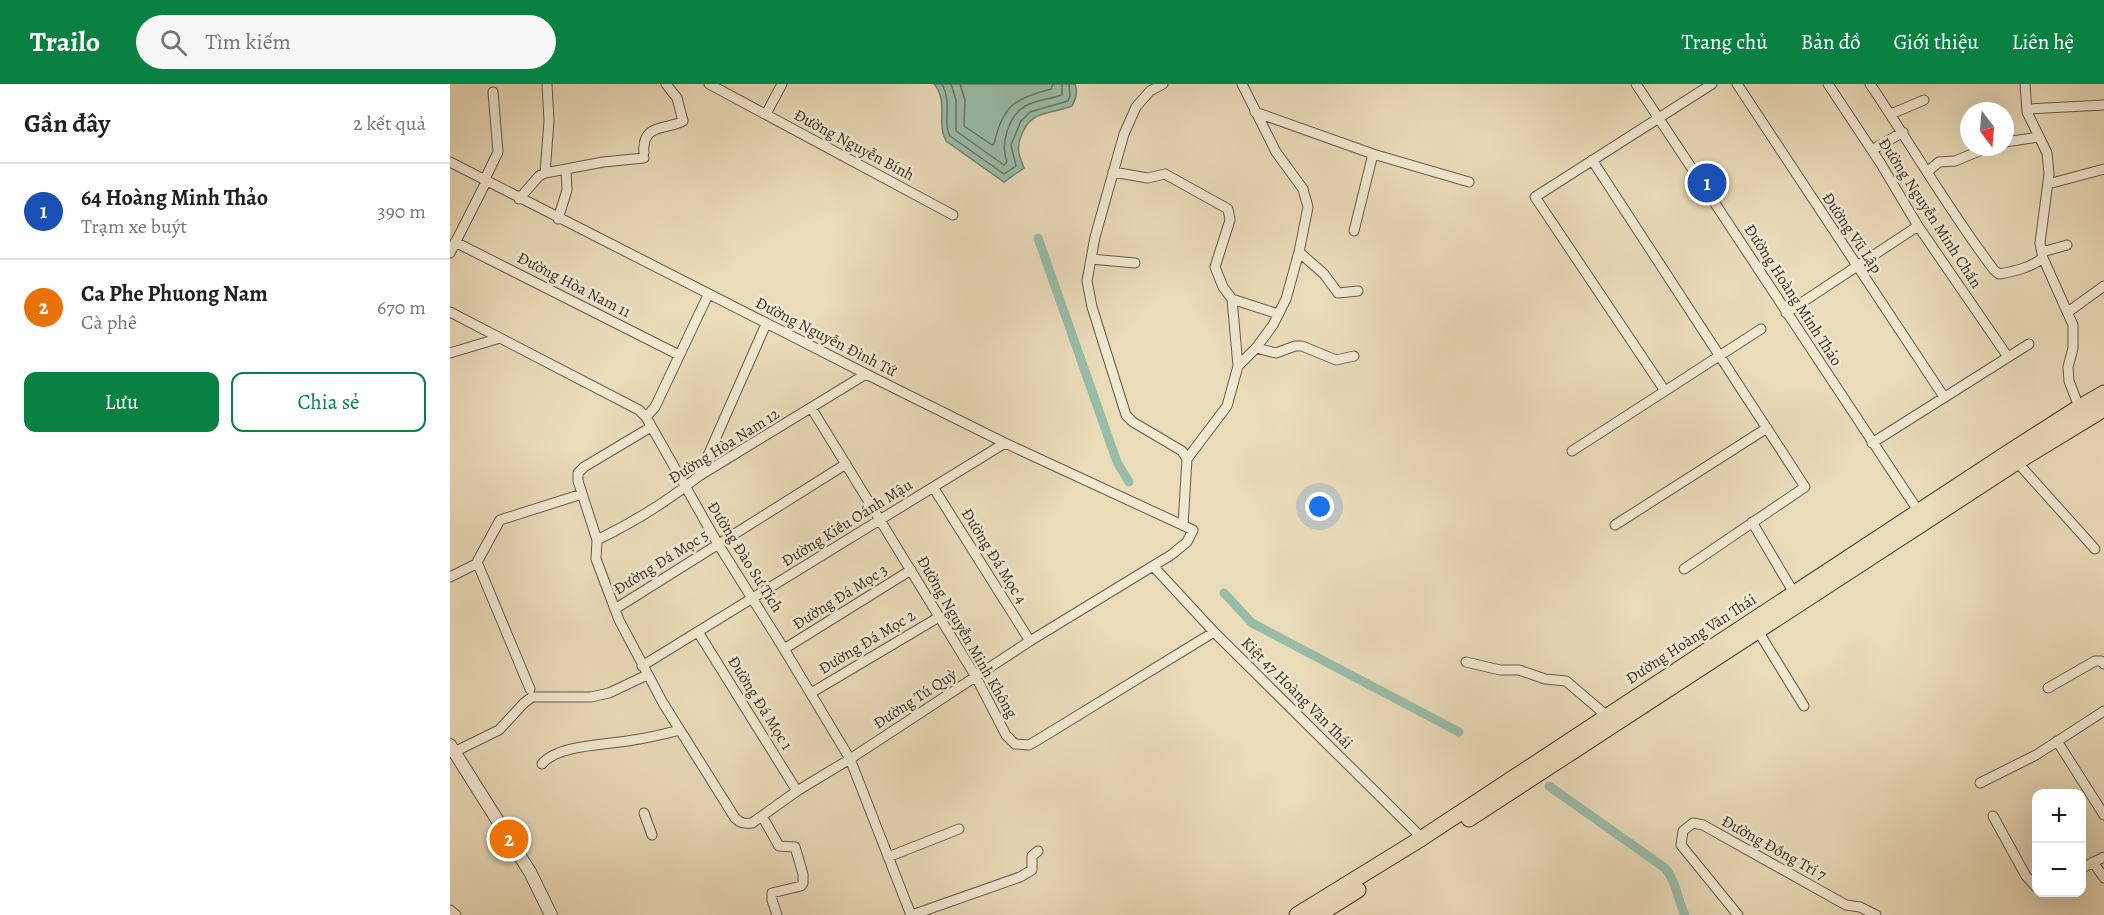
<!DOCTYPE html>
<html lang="vi">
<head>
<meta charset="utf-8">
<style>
  body { margin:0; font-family:Alegreya,serif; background:#f6f6f6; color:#202124 }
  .controls { position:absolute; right:18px; bottom:18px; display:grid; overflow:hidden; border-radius:12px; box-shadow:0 6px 24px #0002 }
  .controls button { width:54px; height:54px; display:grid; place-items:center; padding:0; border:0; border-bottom:2px solid #e0e0e0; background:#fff; color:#202124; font:30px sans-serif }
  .compass { position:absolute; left:1510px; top:18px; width:54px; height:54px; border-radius:50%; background:#fff; box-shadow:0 6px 24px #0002; rotate:164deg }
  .you { position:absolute; left:870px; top:423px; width:21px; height:21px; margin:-15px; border:4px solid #fff; border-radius:50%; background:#1a73e8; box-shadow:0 0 0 9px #1a73e833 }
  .badge { display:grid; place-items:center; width:39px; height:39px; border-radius:50%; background:#0b8043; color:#fff; font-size:20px; font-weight:700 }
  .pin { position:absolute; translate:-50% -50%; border:3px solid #fff; box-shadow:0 2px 6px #0006 }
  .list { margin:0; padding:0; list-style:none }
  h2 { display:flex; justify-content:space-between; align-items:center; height:78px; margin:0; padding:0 24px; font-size:26px }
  h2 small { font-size:20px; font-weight:400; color:#757577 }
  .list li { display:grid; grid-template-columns:39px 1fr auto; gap:18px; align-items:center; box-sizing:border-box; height:96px; padding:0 24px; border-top:2px solid #e0e0e0 }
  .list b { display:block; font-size:22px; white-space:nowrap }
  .list p { margin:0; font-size:20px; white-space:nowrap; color:#757577 }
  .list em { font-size:20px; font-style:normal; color:#757577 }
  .actions { display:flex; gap:12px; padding:18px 24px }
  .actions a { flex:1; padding:14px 0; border:2px solid #0b8043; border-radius:12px; text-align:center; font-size:21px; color:#0b8043 }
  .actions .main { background:#0b8043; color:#fff }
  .icon { flex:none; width:33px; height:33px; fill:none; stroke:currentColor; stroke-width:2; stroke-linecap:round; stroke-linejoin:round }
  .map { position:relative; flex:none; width:1654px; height:831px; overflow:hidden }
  header { display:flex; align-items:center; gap:36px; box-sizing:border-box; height:84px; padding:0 30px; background:#0b8043; color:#fff }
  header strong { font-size:28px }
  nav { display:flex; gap:33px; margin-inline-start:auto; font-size:21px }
  .search { width:420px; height:54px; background:#f6f6f6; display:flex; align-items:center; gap:15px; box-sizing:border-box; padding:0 21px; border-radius:33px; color:#757577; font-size:22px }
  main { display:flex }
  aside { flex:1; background:#fff }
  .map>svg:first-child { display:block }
  .water { fill:#99bca9; stroke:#738474; stroke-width:1.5 }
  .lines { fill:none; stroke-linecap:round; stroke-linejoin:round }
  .shore { stroke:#6a7667; stroke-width:1.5 }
  .canal { stroke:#99bca9; stroke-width:9 }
  .minor-casing { stroke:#675b4a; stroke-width:11 }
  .tertiary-casing { stroke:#675b4a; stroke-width:14 }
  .primary-casing { stroke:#3b3025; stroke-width:17 }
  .minor { stroke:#f1e8d2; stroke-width:9 }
  .tertiary { stroke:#f1e8d2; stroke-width:12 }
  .primary { stroke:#eadbb9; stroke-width:15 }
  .labels { text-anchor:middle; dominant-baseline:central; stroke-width:5; stroke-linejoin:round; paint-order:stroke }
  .street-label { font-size:16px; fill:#3b3025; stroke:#f1e8d2 }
</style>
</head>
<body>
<header>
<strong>Trailo</strong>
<div class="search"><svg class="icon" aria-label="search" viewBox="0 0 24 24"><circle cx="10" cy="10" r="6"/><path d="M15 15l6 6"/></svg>Tìm kiếm</div>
<nav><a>Trang chủ</a><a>Bản đồ</a><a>Giới thiệu</a><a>Liên hệ</a></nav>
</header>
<main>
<aside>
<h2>Gần đây<small>2 kết quả</small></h2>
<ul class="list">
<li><span class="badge" style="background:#1a4fb4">1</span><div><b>64 Hoàng Minh Thảo</b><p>Trạm xe buýt</p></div><em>390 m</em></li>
<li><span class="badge" style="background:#e8710a">2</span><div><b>Ca Phe Phuong Nam</b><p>Cà phê</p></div><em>670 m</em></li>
</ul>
<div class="actions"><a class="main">Lưu</a><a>Chia sẻ</a></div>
</aside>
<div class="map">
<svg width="1654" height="831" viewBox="0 0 1654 831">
  <rect width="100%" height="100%" fill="#eadbb9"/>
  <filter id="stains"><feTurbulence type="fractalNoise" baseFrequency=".00333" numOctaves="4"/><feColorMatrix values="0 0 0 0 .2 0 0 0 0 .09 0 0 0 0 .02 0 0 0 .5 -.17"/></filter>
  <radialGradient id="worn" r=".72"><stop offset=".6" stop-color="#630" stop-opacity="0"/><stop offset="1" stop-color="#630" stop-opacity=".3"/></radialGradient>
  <path class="water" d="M 484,0 L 625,0 C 628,8 626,14 622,22 C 599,31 581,25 571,52 C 566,65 569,71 574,84 L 554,98 L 496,57 C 486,39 499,17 484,0 Z"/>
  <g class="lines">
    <path class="shore" d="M 492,0 C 503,20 492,38 500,52 L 554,90 L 566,82 L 561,61 L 571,37 L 580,28 L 618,17 L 620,12 L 619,0
      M 501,0 L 506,16 L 506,47 L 554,81 L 557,78 C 550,60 558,33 575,22 C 585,16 600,15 612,11 L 612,0
      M 510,0 L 515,16 L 514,42 L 542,61 L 544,60 C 553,20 565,15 601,5 L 603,0"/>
    <path class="canal" d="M 588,154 L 667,378 L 679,398
      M 774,509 L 802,539 L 1009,648
      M 1099,702 L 1215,784 C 1227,798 1227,815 1235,831"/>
    <defs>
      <path id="minor" d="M 259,0 L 503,131
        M 713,0 L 700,7 L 686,23 L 674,50 L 645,153 L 637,197 L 642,223 L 676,331 L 683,338 L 732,367 L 737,375 L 733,441
        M 1186,0 L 1471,431
        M 1287,0 L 1494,313
        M 1378,0 L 1431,80 L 1468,142 L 1558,273
        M 1420,0 C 1462,62 1499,127 1544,186 L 1549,190 C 1566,187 1579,184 1593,174
        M 1575,0 L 1577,28 L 1597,69 L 1599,90 L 1590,159 L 1593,174 L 1623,241 L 1623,264 L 1618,283 L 1619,297 L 1629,323
        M 1577,25 L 1654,21
        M 805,28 L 923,70 L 1019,98
        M 316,30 L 332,0
        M 1441,30 L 1474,16
        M 1555,58 L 1589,53
        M 1422,66 L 1453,48
        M 194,69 C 191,38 219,46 233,37 L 227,14 L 216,0
        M 1142,76 L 1355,403 L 1234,485
        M 0,78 L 428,296 L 555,359 L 743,446 L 737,458 L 721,471 L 580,557 L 400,675 L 347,707 L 302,739 C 294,740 290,739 285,734 L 213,619 L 169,536 L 146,475 L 147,456 L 128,397 L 128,389 L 134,383 L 201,343
        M 663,88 L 698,94 L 715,90 L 778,125 L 780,136 L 765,183 L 773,203 L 782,215 L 828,230
        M 1477,88 L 1489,78 L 1505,77 L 1539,63
        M 95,89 L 99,37 L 97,0
        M 34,97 L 48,68 L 43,8
        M 1598,100 L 1654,85
        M 69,115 L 89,92 L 95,89 L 153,78 L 194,74
        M 108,135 L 117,106 L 116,85
        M 904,147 L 923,70
        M 5,158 L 229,271
        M 849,168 L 874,190 L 888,209 L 908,207
        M 1592,168 L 1617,161
        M 0,169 L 36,98
        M 641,175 L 685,179
        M 782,215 L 788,282
        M 0,228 L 189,326 L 196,333 L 268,460 L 334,565 L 400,675 L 461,831
        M 1618,228 L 1654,202
        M 1336,229 L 1468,142
        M 806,264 L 826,269 L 845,262 L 852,262 L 886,276 L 904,272
        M 0,269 L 50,254
        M 1215,307 L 1085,113 L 1262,0
        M 362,325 L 526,593 L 556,651 L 565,660 L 579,661 L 591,654 L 764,548
        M 196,333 L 205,323 L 258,211
        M 1422,359 L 1579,260
        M 1122,367 L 1311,245
        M 737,375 L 777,322 L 788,282 L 806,264 L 823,241 L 836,215 L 849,168 L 858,123 L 853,105 L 826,68 L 792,0
        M 1567,378 L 1645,465
        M 249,392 L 316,240
        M 483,403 L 580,557
        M 1302,438 L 1344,509
        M 1165,441 L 1317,344
        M 147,456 C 182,439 218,417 249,392 L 416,290
        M 27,478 L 80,605
        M 703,482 L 764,548 L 972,754
        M 0,493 L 26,480 L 50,436 L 132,410
        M 165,525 L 396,380
        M 1308,547 L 1354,622
        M 248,548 L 347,707
        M 334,565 L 461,486
        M 1016,578 L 1050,586 L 1069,586 L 1095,595 L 1116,597 L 1157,632
        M 192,582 L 555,359
        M 1598,604 L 1645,577 L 1651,577 L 1654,580
        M 361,609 L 489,533
        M 1607,657 L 1654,731
        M 4,668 L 49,646 L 74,619 L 82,613 L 141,613 L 159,609 L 197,591
        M 92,680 C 108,660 159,661 183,656 C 199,654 214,650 230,646
        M 1530,699 L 1586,671 L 1654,627
        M 194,729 L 202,751
        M 312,732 L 329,762 L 345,763 L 353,790 L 353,799 L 351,802 L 322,809 L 322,816 L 327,831
        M 1543,732 L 1576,792 L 1586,803
        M 438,773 L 509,745
        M 1643,778 L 1654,794
        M 1632,784 L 1654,773
        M 0,826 L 6,831
        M 462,831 L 570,793 L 582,786 L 582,772 L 588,767
        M 1288,831 L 1231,761 L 1233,747 L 1243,739 L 1253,741 L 1396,821 L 1410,823 L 1426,831"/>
      <path id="tertiary" d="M 0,661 L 80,788 L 101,831"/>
      <path id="primary" d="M 1019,735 L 1567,378 L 1654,325
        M 847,831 L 972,754 L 1559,368 L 1628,324 L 1654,309
        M 868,831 L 908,806"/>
    </defs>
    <use href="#minor" class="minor-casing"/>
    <use href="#tertiary" class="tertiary-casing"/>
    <use href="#primary" class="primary-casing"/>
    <use href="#minor" class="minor"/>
    <use href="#tertiary" class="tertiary"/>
    <use href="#primary" class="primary"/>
  </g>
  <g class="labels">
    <g class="street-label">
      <text transform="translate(404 61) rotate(28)">Đường Nguyễn Bính</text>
      <text transform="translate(1480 129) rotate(57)">Đường Nguyễn Minh Chấn</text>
      <text transform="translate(1402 149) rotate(56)">Đường Vũ Lập</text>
      <text transform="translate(124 201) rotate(27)">Đường Hòa Nam 11</text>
      <text transform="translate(1343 211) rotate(57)">Đường Hoàng Minh Thảo</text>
      <text transform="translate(376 253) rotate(27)">Đường Nguyễn Đình Tứ</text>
      <text transform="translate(274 362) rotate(-32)">Đường Hòa Nam 12</text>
      <text transform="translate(397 439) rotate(-32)">Đường Kiều Oánh Mậu</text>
      <text transform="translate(544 472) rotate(58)">Đường Đá Mọc 4</text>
      <text transform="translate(295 473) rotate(58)">Đường Đào Sư Tích</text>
      <text transform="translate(211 478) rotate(-32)">Đường Đá Mọc 5</text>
      <text transform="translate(390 513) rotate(-32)">Đường Đá Mọc 3</text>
      <text transform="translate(517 553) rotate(60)">Đường Nguyễn Minh Không</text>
      <text transform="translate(1241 555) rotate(-33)">Đường Hoàng Văn Thái</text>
      <text transform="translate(417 558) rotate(-31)">Đường Đá Mọc 2</text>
      <text transform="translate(847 609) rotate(45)">Kiệt 47 Hoàng Văn Thái</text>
      <text transform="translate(465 615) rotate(-33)">Đường Tú Quỳ</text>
      <text transform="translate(310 619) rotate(58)">Đường Đá Mọc 1</text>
      <text transform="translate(1324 764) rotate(29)">Đường Đồng Trí 7</text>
    </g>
  </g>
  <rect width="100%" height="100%" filter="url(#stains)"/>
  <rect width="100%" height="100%" fill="url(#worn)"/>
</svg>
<div class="controls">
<button>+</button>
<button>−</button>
</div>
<svg class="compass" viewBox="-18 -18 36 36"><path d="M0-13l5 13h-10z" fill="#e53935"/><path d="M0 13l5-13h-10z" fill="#757577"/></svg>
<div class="you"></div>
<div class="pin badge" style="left:1257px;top:99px;background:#1a4fb4">1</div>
<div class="pin badge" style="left:59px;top:755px;background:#e8710a">2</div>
</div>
</main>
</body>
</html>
